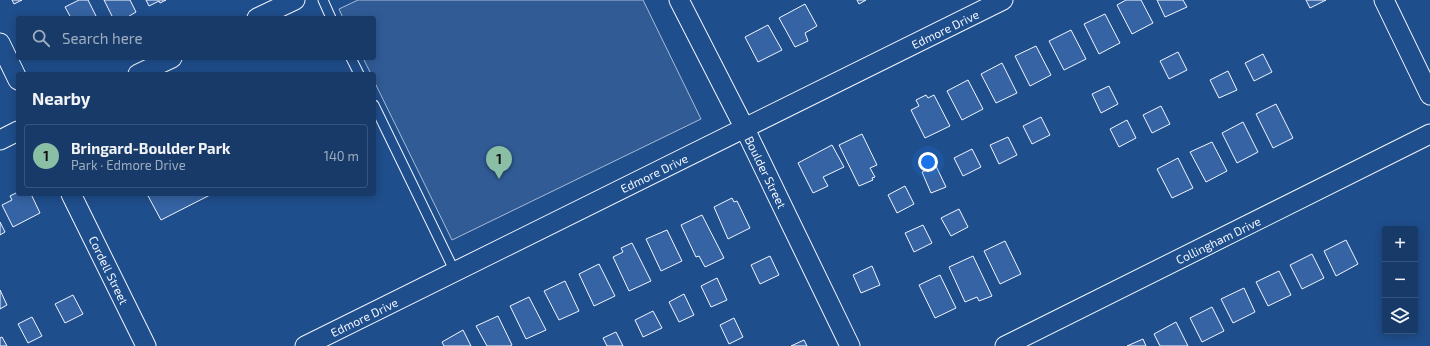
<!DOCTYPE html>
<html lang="en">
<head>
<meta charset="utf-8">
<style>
  body { margin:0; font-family:"Exo 2",sans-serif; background:#20416f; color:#f1f3f6 }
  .controls { position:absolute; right:12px; bottom:12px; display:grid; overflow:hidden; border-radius:4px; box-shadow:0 2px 10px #0003 }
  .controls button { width:36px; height:36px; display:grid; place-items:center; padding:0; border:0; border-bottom:1px solid #36547d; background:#173a69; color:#f1f3f6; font:20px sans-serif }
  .you { position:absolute; left:928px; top:162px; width:14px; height:14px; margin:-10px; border:3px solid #fff; border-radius:50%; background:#1a73e8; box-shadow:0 0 0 6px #1a73e833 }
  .badge { display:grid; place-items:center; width:26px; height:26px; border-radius:50%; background:#8abfa5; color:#111; font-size:13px; font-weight:700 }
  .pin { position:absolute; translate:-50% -33px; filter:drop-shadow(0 1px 2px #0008) }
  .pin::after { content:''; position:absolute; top:21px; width:14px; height:12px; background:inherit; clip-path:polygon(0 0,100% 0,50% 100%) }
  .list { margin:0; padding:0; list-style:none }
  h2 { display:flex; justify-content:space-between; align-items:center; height:52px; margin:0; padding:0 16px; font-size:17px }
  h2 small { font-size:13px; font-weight:400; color:#9eadc0 }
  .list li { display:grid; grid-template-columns:26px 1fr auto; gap:12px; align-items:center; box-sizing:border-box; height:64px; margin:0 8px 8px; padding:0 8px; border:1px solid #36547d; border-radius:4px }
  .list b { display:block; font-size:15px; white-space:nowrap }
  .list p { margin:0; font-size:13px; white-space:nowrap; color:#9eadc0 }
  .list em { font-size:13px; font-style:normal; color:#9eadc0 }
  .icon { flex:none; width:22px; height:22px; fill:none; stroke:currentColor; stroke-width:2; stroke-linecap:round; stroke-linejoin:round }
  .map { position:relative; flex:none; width:1430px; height:346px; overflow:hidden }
  .search { position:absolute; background:#173a69; box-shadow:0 2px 10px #0003; left:16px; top:16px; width:360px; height:44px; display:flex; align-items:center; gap:10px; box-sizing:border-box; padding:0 14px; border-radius:4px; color:#9eadc0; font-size:15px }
  .panel { position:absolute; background:#173a69; box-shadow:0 2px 10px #0003; left:16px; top:72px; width:360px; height:124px; border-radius:4px }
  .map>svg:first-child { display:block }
  .built { fill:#305b95; stroke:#a8bbd7 }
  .building { fill:#3563a3; stroke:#f2f6ff }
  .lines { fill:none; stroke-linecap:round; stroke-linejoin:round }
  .lane-casing { stroke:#f2f6ff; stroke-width:11 }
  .street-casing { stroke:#f2f6ff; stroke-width:21 }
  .lane { stroke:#1f4e8c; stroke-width:9 }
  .street { stroke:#1f4e8c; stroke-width:19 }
  .labels { text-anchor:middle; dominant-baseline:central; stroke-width:3; stroke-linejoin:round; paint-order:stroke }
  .street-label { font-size:12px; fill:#f2f6ff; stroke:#1f4e8c }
</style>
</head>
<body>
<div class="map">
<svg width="1430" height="346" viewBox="0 0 1430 346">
  <rect width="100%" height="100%" fill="#1f4e8c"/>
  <path class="built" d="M 358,0 L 643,0 L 701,119 L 452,240 L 374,81 L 374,74 L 371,74 L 363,58 L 374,58 L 374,18 L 343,18 L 339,9 Z"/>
  <path class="building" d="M 12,0 L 22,0 L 14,4 Z
    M 79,0 L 88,0 L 97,18 L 71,18 L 65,7 Z
    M 104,0 L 130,0 L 136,12 L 126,18 L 113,18 Z
    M 146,0 L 166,0 L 160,3 L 159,1 L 149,6 Z
    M 857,0 L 866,0 L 859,4 Z
    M 1126,0 L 1141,0 L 1153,23 L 1132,34 L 1117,5 Z
    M 1157,0 L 1183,0 L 1187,7 L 1165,17 Z
    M 1306,0 L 1326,0 L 1310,8 Z
    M 805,4 L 817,26 L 805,33 L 808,41 L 795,47 L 779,18 Z
    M 1105,14 L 1120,43 L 1099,54 L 1084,24 Z
    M 768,25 L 782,50 L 758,62 L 745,37 Z
    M 1071,30 L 1086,59 L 1064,70 L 1049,41 Z
    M 1036,46 L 1051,75 L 1030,86 L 1015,56 Z
    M 1178,52 L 1187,70 L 1169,79 L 1160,61 Z
    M 1263,54 L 1272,72 L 1254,81 L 1245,63 Z
    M 1002,63 L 1017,93 L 996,103 L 981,74 Z
    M 1228,71 L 1237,90 L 1219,98 L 1210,80 Z
    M 968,80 L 983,109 L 962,120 L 947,91 Z
    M 1109,86 L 1118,104 L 1101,113 L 1092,94 Z
    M 926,95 L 928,98 L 934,95 L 950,126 L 925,138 L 911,110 L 919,106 L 916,100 Z
    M 1276,104 L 1293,138 L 1273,148 L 1256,114 Z
    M 1161,106 L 1170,124 L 1152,133 L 1143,115 Z
    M 1041,117 L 1050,135 L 1032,144 L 1023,126 Z
    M 1127,120 L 1136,138 L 1119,147 L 1110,129 Z
    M 1243,122 L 1258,152 L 1237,163 L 1222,133 Z
    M 862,134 L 877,165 L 870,168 L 875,177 L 872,178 L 873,180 L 859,186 L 839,145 Z
    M 1008,137 L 1017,155 L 999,164 L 990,145 Z
    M 1212,142 L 1227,171 L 1206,182 L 1190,152 Z
    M 832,145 L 844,167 L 823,177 L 828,186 L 813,193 L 798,163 Z
    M 972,149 L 981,167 L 963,176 L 954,158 Z
    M 1178,158 L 1193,188 L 1172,198 L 1157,169 Z
    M 936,166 L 946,187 L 931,193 L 922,172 Z
    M 905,186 L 914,204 L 897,213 L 888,195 Z
    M 18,192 L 18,194 L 31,194 L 40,213 L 13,227 L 2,205 L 12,200 L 10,196 Z
    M 147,194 L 212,194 L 161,220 Z
    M 732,198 L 734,202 L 737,201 L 750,228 L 728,239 L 714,207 Z
    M 959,209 L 968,227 L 951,236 L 941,218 Z
    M 702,215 L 724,258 L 705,267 L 699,256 L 696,257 L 681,225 Z
    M 0,222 L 5,232 L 0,235 Z
    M 923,225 L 932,243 L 914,252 L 905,233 Z
    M 667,230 L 682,261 L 661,271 L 646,239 Z
    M 1346,240 L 1358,264 L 1336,276 L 1324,251 Z
    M 1005,241 L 1021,274 L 1000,284 L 984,251 Z
    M 632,243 L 651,281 L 629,291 L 613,257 L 623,252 L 621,248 Z
    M 1312,254 L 1324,278 L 1302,289 L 1290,265 Z
    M 770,256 L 779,275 L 760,284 L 751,265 Z
    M 973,256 L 992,296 L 979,301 L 977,297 L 965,302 L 949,267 Z
    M 599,264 L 615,296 L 594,306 L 579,274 Z
    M 872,266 L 880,285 L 861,293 L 853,275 Z
    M 1279,271 L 1291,295 L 1268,306 L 1256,282 Z
    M 940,275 L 956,308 L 935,318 L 919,285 Z
    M 717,278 L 727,300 L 711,307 L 701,286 Z
    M 565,281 L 579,311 L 559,320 L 544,291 Z
    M 1244,288 L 1255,312 L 1233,323 L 1221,299 Z
    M 0,290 L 7,305 L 0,309 Z
    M 684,294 L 694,315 L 679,322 L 669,302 Z
    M 73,295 L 83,314 L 65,323 L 55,304 Z
    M 529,297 L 546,330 L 526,339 L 510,306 Z
    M 1212,307 L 1224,331 L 1202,342 L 1190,318 Z
    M 653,311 L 662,328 L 643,337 L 635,320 Z
    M 498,316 L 512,345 L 510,346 L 487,346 L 476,326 Z
    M 32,317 L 42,336 L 28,343 L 18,324 Z
    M 734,318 L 743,337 L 729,344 L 720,325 Z
    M 1176,322 L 1188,346 L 1160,346 L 1154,334 Z
    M 463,330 L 471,346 L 444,346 L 442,342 Z
    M 616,332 L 623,346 L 607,346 L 603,338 Z
    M 2,337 L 7,346 L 0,346 L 0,338 Z
    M 1143,339 L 1146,346 L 1127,346 Z
    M 804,340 L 807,346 L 791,346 Z"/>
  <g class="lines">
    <defs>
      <path id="lane" d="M 323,0 L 331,18
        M 351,58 L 359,74
        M 374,105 L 455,272"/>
      <path id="street" d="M 679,0 L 745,129 L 850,346
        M 1384,0 L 1430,95
        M 257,18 L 295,0
        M 0,43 L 18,80
        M 138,74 L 172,58
        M 0,140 L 18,131
        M 71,194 L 146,346
        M 305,346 L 1003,0
        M 1005,346 L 1430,134"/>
    </defs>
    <use href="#lane" class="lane-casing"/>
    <use href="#street" class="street-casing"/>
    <use href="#lane" class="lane"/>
    <use href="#street" class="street"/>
  </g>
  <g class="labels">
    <g class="street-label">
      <text transform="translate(945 29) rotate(-26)">Edmore Drive</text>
      <text transform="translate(766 172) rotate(64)">Boulder Street</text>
      <text transform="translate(654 173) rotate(-26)">Edmore Drive</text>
      <text transform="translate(1218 240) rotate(-26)">Collingham Drive</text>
      <text transform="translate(109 270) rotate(64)">Cordell Street</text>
      <text transform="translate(364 317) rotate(-26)">Edmore Drive</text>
    </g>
  </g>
</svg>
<div class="controls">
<button>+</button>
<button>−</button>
<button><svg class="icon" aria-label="layers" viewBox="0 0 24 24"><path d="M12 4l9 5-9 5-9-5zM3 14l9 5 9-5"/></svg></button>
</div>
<div class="you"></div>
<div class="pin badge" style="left:499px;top:179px">1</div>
<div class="search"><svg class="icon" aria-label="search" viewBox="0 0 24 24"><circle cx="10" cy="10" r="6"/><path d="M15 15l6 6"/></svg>Search here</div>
<section class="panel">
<h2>Nearby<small></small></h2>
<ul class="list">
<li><span class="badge">1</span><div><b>Bringard-Boulder Park</b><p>Park · Edmore Drive</p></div><em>140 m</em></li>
</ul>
</section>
</div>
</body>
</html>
